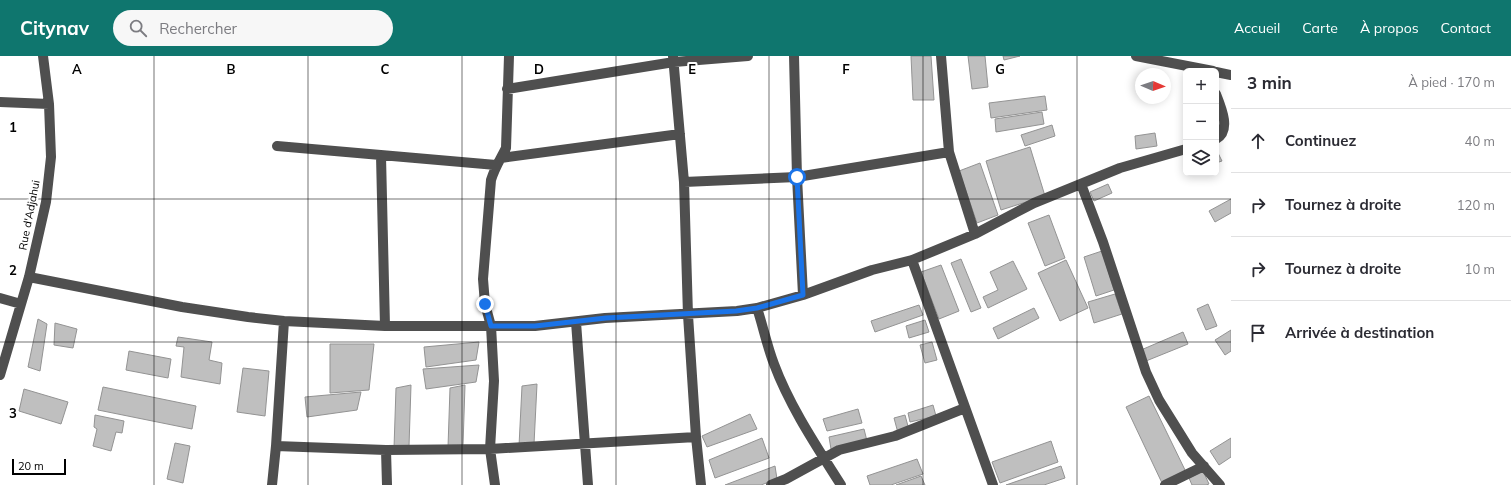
<!DOCTYPE html>
<html lang="fr">
<head>
<meta charset="utf-8">
<style>
  body { margin:0; font-family:Mulish,sans-serif; background:#f7f7f7; color:#2b2b33 }
  .controls { position:absolute; right:12px; top:12px; display:grid; overflow:hidden; border-radius:6px; box-shadow:0 2px 10px #0003 }
  .controls button { width:36px; height:36px; display:grid; place-items:center; padding:0; border:0; border-bottom:1px solid #e1e1e2; background:#fff; color:#2b2b33; font:20px sans-serif }
  .compass { position:absolute; left:1135px; top:12px; width:36px; height:36px; border-radius:50%; background:#fff; box-shadow:0 2px 10px #0003; rotate:92deg }
  .scale { position:absolute; left:12px; bottom:10px; width:54px; box-sizing:border-box; padding-left:4px; border:2px solid #000; border-top:0; font-size:11px; line-height:14px; white-space:nowrap; color:#000; -webkit-text-stroke:3px #fff; paint-order:stroke }
  .stop { position:absolute; width:12px; height:12px; margin:-9px; border:3px solid #1a73e8; border-radius:50%; background:#fff }
  .stop.end { background:#1a73e8; border-color:#fff; box-shadow:0 1px 4px #0008 }
  .list { margin:0; padding:0; list-style:none }
  h2 { display:flex; justify-content:space-between; align-items:center; height:52px; margin:0; padding:0 16px; font-size:17px }
  h2 small { font-size:13px; font-weight:400; color:#7c7c81 }
  .list li { display:grid; grid-template-columns:26px 1fr auto; gap:12px; align-items:center; box-sizing:border-box; height:64px; padding:0 16px; border-top:1px solid #e1e1e2 }
  .list b { display:block; font-size:15px; white-space:nowrap }
  .list em { font-size:13px; font-style:normal; color:#7c7c81 }
  .icon { flex:none; width:22px; height:22px; fill:none; stroke:currentColor; stroke-width:2; stroke-linecap:round; stroke-linejoin:round }
  .map { position:relative; flex:none; width:1231px; height:429px; overflow:hidden }
  header { display:flex; align-items:center; gap:24px; box-sizing:border-box; height:56px; padding:0 20px; background:#0f766e; color:#fff }
  header strong { font-size:19px }
  nav { display:flex; gap:22px; margin-inline-start:auto; font-size:14px }
  .search { width:280px; height:36px; background:#f7f7f7; display:flex; align-items:center; gap:10px; box-sizing:border-box; padding:0 14px; border-radius:22px; color:#7c7c81; font-size:15px }
  main { display:flex }
  aside { flex:1; background:#fff }
  .map>svg:first-child { display:block }
  .building { fill:#bfbfbf; stroke:#939393 }
  .lines { fill:none; stroke-linecap:round; stroke-linejoin:round }
  .minor { stroke:#4f4f4f; stroke-width:10 }
  .route { stroke:#1a73e8; stroke-width:5 }
  .grid { fill:none; stroke:#000; stroke-width:1; stroke-opacity:0.55 }
  .labels { text-anchor:middle; dominant-baseline:central; stroke-width:4; stroke-linejoin:round; paint-order:stroke }
  .street-label { font-size:11px; fill:#000; stroke:#fff }
  .grid-label { font-size:13px; text-anchor:middle; font-weight:bold; fill:#000; stroke:#fff; stroke-width:4; stroke-linejoin:round; paint-order:stroke }
</style>
</head>
<body>
<header>
<strong>Citynav</strong>
<div class="search"><svg class="icon" aria-label="search" viewBox="0 0 24 24"><circle cx="10" cy="10" r="6"/><path d="M15 15l6 6"/></svg>Rechercher</div>
<nav><a>Accueil</a><a>Carte</a><a>À propos</a><a>Contact</a></nav>
</header>
<main>
<div class="map">
<svg width="1231" height="429" viewBox="0 0 1231 429">
  <rect width="100%" height="100%" fill="#fff"/>
  <path class="building" d="M 911,0 L 931,0 L 934,44 L 913,44 Z
    M 968,0 L 985,0 L 988,31 L 972,33 Z
    M 1003,0 L 1020,0 L 1004,4 Z
    M 1045,40 L 1047,54 L 991,62 L 989,47 Z
    M 1042,56 L 1044,68 L 996,76 L 995,63 Z
    M 1052,69 L 1055,80 L 1025,90 L 1021,79 Z
    M 1155,77 L 1157,90 L 1136,93 L 1135,80 Z
    M 1030,91 L 1045,140 L 1001,154 L 986,105 Z
    M 1216,93 L 1222,105 L 1216,107 Z
    M 980,107 L 998,159 L 977,167 L 959,115 Z
    M 1108,128 L 1112,137 L 1094,145 L 1090,136 Z
    M 1231,143 L 1231,157 L 1215,166 L 1209,155 Z
    M 1049,159 L 1065,202 L 1045,210 L 1028,167 Z
    M 1102,195 L 1114,234 L 1096,240 L 1084,201 Z
    M 961,203 L 981,252 L 971,256 L 951,207 Z
    M 1066,204 L 1088,252 L 1060,265 L 1038,217 Z
    M 1013,205 L 1027,233 L 988,252 L 983,241 L 998,234 L 990,216 Z
    M 941,209 L 959,255 L 939,263 L 921,216 Z
    M 1115,238 L 1122,258 L 1094,267 L 1088,246 Z
    M 1208,248 L 1217,270 L 1206,274 L 1197,253 Z
    M 919,249 L 923,259 L 875,276 L 871,265 Z
    M 1034,252 L 1039,262 L 998,283 L 993,272 Z
    M 38,263 L 47,268 L 40,315 L 28,311 Z
    M 925,264 L 929,276 L 909,282 L 906,270 Z
    M 55,267 L 77,273 L 73,292 L 54,289 Z
    M 1231,274 L 1231,295 L 1225,299 L 1215,284 Z
    M 1183,276 L 1188,288 L 1146,305 L 1141,294 Z
    M 178,281 L 212,286 L 209,304 L 222,307 L 220,328 L 181,321 L 184,291 L 176,290 Z
    M 479,286 L 476,304 L 426,311 L 424,291 Z
    M 932,286 L 937,304 L 925,307 L 920,289 Z
    M 330,288 L 374,288 L 369,334 L 330,337 Z
    M 129,295 L 171,303 L 168,322 L 126,314 Z
    M 479,309 L 476,326 L 426,333 L 423,313 Z
    M 243,312 L 269,315 L 265,360 L 237,356 Z
    M 537,328 L 534,388 L 519,390 L 522,330 Z
    M 411,329 L 409,390 L 394,392 L 396,332 Z
    M 465,329 L 463,389 L 448,391 L 450,332 Z
    M 103,331 L 196,350 L 192,373 L 98,354 Z
    M 24,333 L 68,346 L 61,368 L 19,355 Z
    M 361,336 L 357,354 L 307,361 L 305,341 Z
    M 1149,340 L 1186,416 L 1162,427 L 1126,351 Z
    M 933,349 L 936,360 L 910,366 L 908,357 Z
    M 858,353 L 862,367 L 827,375 L 823,363 Z
    M 750,358 L 757,373 L 707,391 L 702,380 Z
    M 95,359 L 124,365 L 122,377 L 116,376 L 111,395 L 93,390 L 97,373 L 94,371 Z
    M 905,359 L 909,374 L 898,377 L 894,362 Z
    M 864,373 L 867,385 L 831,393 L 829,381 Z
    M 762,382 L 769,402 L 715,422 L 709,404 Z
    M 1231,382 L 1231,401 L 1219,409 L 1210,395 Z
    M 1051,385 L 1058,406 L 1000,427 L 992,406 Z
    M 175,387 L 190,390 L 183,427 L 167,423 Z
    M 917,403 L 923,418 L 891,429 L 870,429 L 867,420 Z
    M 775,410 L 777,423 L 761,429 L 725,429 Z
    M 1061,410 L 1065,422 L 1044,429 L 1006,429 Z
    M 1203,415 L 1209,428 L 1206,429 L 1192,429 L 1189,422 Z
    M 921,420 L 925,429 L 896,429 Z"/>
  <g class="lines">
    <path class="minor" d="M 673,0 L 684,126 L 688,259 L 696,381 L 701,429
      M 794,0 L 797,121 L 803,239
      M 941,0 L 949,96 L 975,178
      M 1136,0 L 1213,15
      M 1216,16 L 1231,19
      M 507,33 L 674,6 L 748,0
      M 1216,38 C 1222,53 1231,75 1216,83
      M 0,46 L 49,48
      M 277,90 L 496,109
      M 381,100 L 385,270
      M 501,102 L 680,78
      M 684,126 L 797,121 L 949,96
      M 1081,128 L 1103,186 L 1146,316 L 1159,344 L 1192,397 L 1220,429
      M 912,204 L 993,429
      M 29,221 L 182,251 L 248,261 L 284,265 L 385,270 L 535,270 L 605,262 L 737,255 L 757,252 L 803,239 L 872,214 L 912,204 L 975,178 L 1034,147 L 1120,112 L 1186,93
      M 0,242 L 21,248
      M 757,252 C 763,270 767,290 774,308 C 790,351 817,391 841,429
      M 576,266 L 588,429
      M 0,319 L 29,221 L 46,146 L 51,101 L 49,48 L 43,0
      M 276,390 L 386,394 L 490,393 L 696,381
      M 386,394 L 387,429
      M 272,429 L 276,390 L 284,265
      M 495,429 L 490,393 L 494,325 L 491,270 L 485,248 L 483,223 L 491,124 C 495,111 500,104 506,92 L 509,0
      M 771,429 L 786,423 L 839,394 L 895,380 L 965,352
      M 1165,429 L 1204,410"/>
  </g>
  <g class="lines">
    <path class="route" d="M 485,248 L 491,270 L 535,270 L 606,262 L 736,255 L 757,252 L 803,239 L 797,121"/>
  </g>
  <path class="grid" d="M 154,0 L 154,429M 308,0 L 308,429M 462,0 L 462,429M 616,0 L 616,429M 769,0 L 769,429M 923,0 L 923,429M 1077,0 L 1077,429M 0,143 L 1231,143M 0,286 L 1231,286"/>
  <g class="labels">
    <g class="street-label">
      <text transform="translate(29 159) rotate(-79)">Rue d'Adjahui</text>
    </g>
  </g>
  <g class="grid-label">
    <text x="77" y="18">A</text>
    <text x="231" y="18">B</text>
    <text x="385" y="18">C</text>
    <text x="539" y="18">D</text>
    <text x="692" y="18">E</text>
    <text x="846" y="18">F</text>
    <text x="1000" y="18">G</text>
    <text x="13" y="76">1</text>
    <text x="13" y="219">2</text>
    <text x="13" y="362">3</text>
  </g>
</svg>
<div class="controls">
<button>+</button>
<button>−</button>
<button><svg class="icon" aria-label="layers" viewBox="0 0 24 24"><path d="M12 4l9 5-9 5-9-5zM3 14l9 5 9-5"/></svg></button>
</div>
<svg class="compass" viewBox="-18 -18 36 36"><path d="M0-13l5 13h-10z" fill="#e53935"/><path d="M0 13l5-13h-10z" fill="#7c7c81"/></svg>
<div class="scale">20 m</div>
<div class="stop" style="left:797px;top:121px"></div>
<div class="stop end" style="left:485px;top:248px"></div>
</div>
<aside>
<h2>3 min<small>À pied · 170 m</small></h2>
<ul class="list">
<li><svg class="icon" aria-label="ahead" viewBox="0 0 24 24"><path d="M12 20V5M6 11l6-6 6 6"/></svg><div><b>Continuez</b></div><em>40 m</em></li>
<li><svg class="icon" aria-label="right" viewBox="0 0 24 24"><path d="M7 20v-9h11M14 6l5 5-5 5"/></svg><div><b>Tournez à droite</b></div><em>120 m</em></li>
<li><svg class="icon" aria-label="right" viewBox="0 0 24 24"><path d="M7 20v-9h11M14 6l5 5-5 5"/></svg><div><b>Tournez à droite</b></div><em>10 m</em></li>
<li><svg class="icon" aria-label="arrive" viewBox="0 0 24 24"><path d="M6 21V4h12l-3 4 3 4H6"/></svg><div><b>Arrivée à destination</b></div></li>
</ul>
</aside>
</main>
</body>
</html>
